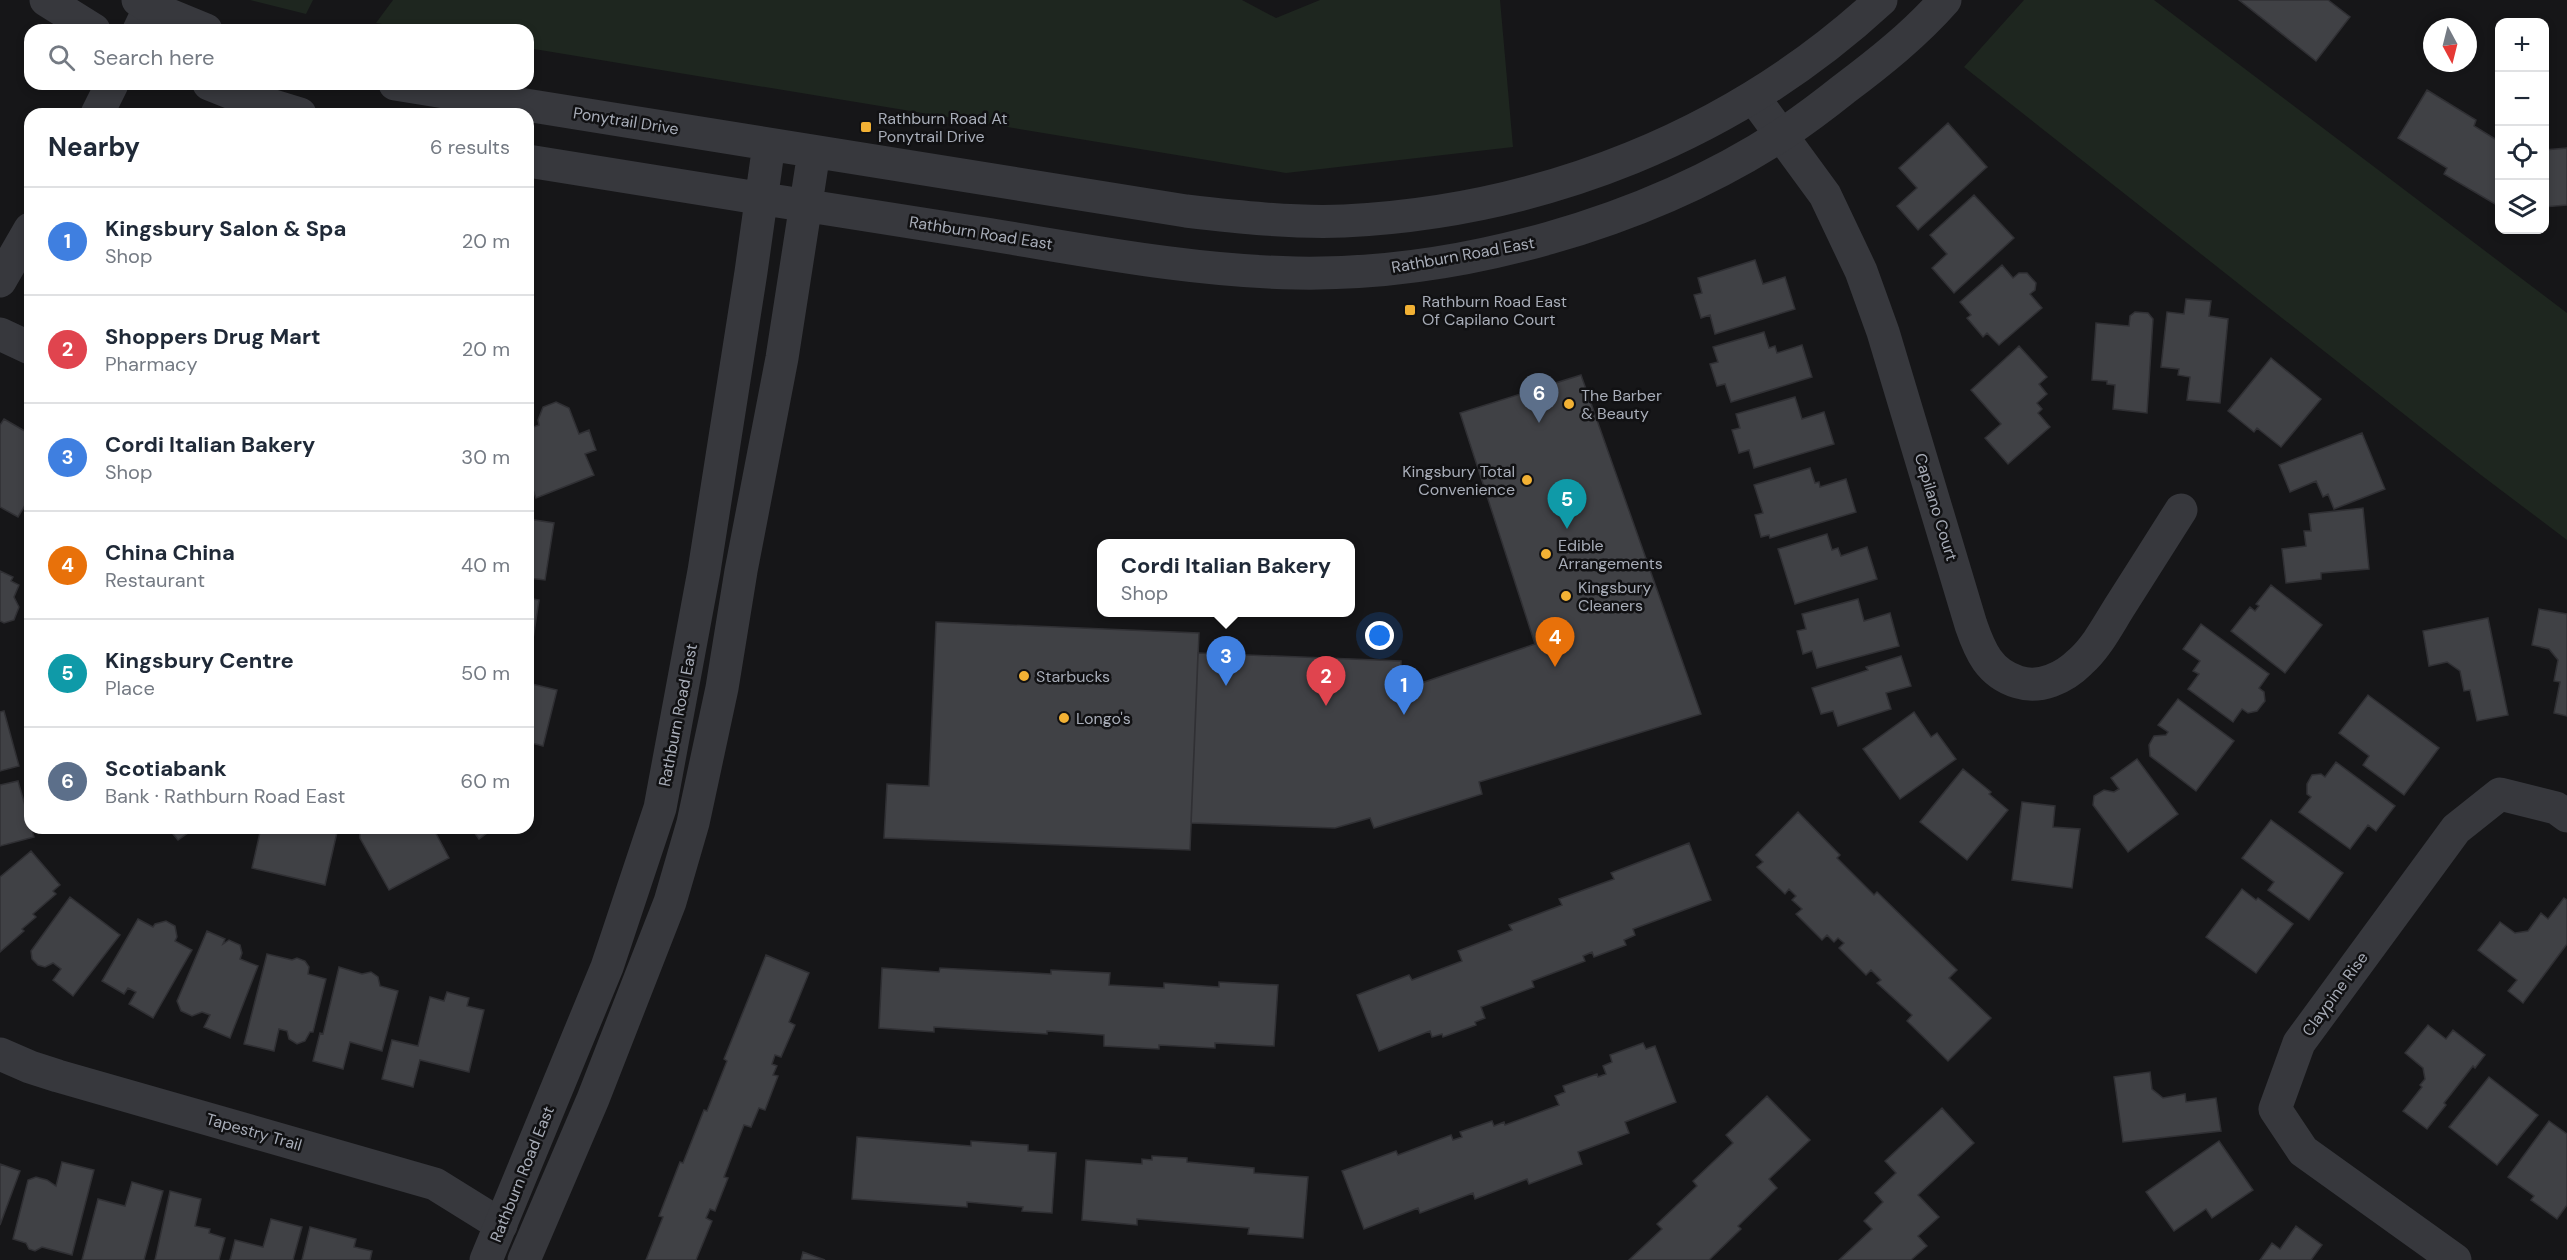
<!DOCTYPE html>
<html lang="en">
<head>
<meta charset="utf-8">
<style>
  body { margin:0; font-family:"DM Sans",sans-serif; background:#f2f2f3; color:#1f2937 }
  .controls { position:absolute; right:18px; top:18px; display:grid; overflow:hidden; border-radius:12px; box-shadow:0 3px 9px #0003 }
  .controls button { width:54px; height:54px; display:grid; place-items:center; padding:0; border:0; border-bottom:2px solid #e0e1e3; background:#fff; color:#1f2937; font:30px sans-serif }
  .compass { position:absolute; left:2423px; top:18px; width:54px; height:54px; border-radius:50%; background:#fff; box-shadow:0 3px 9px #0003; rotate:173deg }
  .you { position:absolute; left:1380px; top:636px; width:21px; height:21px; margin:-15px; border:4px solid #fff; border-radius:50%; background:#1a73e8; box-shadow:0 0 0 9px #1a73e833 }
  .badge { display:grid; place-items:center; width:39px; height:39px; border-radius:50%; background:#7e6636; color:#fff; font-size:20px; font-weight:700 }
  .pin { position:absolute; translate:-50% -50px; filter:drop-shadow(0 2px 3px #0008) }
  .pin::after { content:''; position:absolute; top:32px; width:21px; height:18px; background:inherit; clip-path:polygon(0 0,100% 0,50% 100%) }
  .popup { position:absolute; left:1097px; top:539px; width:258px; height:78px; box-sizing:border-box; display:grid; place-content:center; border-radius:12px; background:#fff; filter:drop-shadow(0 2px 4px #0005); font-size:20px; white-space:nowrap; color:#747a83 }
  .popup b { font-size:22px; color:#1f2937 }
  .popup::after { content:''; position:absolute; left:50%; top:100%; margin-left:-12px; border:12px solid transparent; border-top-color:#fff }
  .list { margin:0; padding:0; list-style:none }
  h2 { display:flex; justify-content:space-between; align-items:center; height:78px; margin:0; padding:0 24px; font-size:26px }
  h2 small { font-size:20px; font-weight:400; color:#747a83 }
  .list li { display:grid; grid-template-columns:39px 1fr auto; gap:18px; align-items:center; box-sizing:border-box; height:108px; padding:0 24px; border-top:2px solid #e0e1e3 }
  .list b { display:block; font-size:22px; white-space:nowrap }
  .list p { margin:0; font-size:20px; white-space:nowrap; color:#747a83 }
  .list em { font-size:20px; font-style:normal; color:#747a83 }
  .icon { flex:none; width:33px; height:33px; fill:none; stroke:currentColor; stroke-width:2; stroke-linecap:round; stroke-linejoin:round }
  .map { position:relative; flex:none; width:2567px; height:1260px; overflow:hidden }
  .search { position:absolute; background:#fff; box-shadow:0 3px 9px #0003; left:24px; top:24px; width:510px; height:66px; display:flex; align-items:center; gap:15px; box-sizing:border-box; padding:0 21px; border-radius:18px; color:#747a83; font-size:22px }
  .panel { position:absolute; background:#fff; box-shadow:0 3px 9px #0003; left:24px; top:108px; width:510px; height:726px; border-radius:18px }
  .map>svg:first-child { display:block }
  .green { fill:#1e261f }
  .building { fill:#404145; stroke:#303034; stroke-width:1.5 }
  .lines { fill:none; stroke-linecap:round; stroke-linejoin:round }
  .minor { stroke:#37383d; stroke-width:33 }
  .tertiary { stroke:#37383d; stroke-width:33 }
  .poi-dot { fill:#f2b134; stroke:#111113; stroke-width:2 }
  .labels { text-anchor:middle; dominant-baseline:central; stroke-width:5; stroke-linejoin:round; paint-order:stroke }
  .poi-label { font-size:16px; fill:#a8adb8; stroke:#111113; text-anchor:start }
  .street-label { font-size:16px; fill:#a8adb8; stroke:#111113 }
</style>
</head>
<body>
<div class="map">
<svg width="2567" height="1260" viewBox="0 0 2567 1260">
  <rect width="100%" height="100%" fill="#161618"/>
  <path class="green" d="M 250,0 L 313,0 L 306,14 Z
    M 393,0 L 1242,0 L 1276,18 L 1320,0 L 1500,0 L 1513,147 L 1286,173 L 528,48 L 528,30 L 419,30 L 376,23 Z
    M 2024,0 L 2154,0 L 2567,313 L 2567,540 L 2481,475 L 1964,67 Z"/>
  <path class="building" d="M 2239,0 L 2328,0 L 2350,17 L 2316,61 Z
    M 2427,90 L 2476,120 L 2474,126 L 2500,142 L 2500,207 L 2444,174 L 2447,168 L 2398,138 Z
    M 1948,123 L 1987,167 L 1918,230 L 1897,206 L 1917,188 L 1899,168 Z
    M 2567,148 L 2567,205 L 2544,207 L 2544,150 Z
    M 1974,195 L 2014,238 L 1954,293 L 1932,268 L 1947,254 L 1930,235 Z
    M 1755,260 L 1763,284 L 1785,277 L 1795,309 L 1715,334 L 1710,315 L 1701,318 L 1694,295 L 1702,293 L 1698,278 Z
    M 2002,265 L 2013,278 L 2019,273 L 2027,273 L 2036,283 L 2035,290 L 2030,294 L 2042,308 L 1999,345 L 1987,333 L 1983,337 L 1967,318 L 1971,315 L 1960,302 Z
    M 2186,299 L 2211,301 L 2209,316 L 2228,319 L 2220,403 L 2187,400 L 2190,377 L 2178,375 L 2179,369 L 2161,367 L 2167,312 L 2184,314 Z
    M 2135,312 L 2148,313 L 2153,319 L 2147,413 L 2113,409 L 2115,385 L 2107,384 L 2107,381 L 2092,380 L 2096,323 L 2129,326 L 2130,316 Z
    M 1764,332 L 1769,348 L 1775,346 L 1777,353 L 1802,345 L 1812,377 L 1731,402 L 1725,384 L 1717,386 L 1710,364 L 1718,362 L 1713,347 Z
    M 2019,346 L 2047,377 L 2039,384 L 2047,394 L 2037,403 L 2042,409 L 2038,413 L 2050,427 L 2008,464 L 1985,438 L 2001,424 L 1971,390 Z
    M 2271,358 L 2321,399 L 2281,447 L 2257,428 L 2254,432 L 2228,411 Z
    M 1581,375 L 1701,714 L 1479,782 L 1482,794 L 1374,828 L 1370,818 L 1335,828 L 1191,823 L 1198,653 L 1401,661 L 1401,684 L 1404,689 L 1535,644 L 1460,413 Z
    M 1795,397 L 1802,419 L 1824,412 L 1834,444 L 1754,468 L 1749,450 L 1739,453 L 1732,430 L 1740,428 L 1736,414 Z
    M 556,402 L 569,408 L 579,434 L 589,430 L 596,450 L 585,454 L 594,475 L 536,498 L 528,476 L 528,429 L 539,425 L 538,420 L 543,407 Z
    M 4,419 L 30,434 L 30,497 L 18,517 L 0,507 L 0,425 Z
    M 2362,433 L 2385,489 L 2334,509 L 2328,494 L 2323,497 L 2316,481 L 2290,492 L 2279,465 Z
    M 1810,468 L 1815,483 L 1819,482 L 1820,487 L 1846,479 L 1856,512 L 1770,538 L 1769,535 L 1761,537 L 1755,515 L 1763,513 L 1754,485 Z
    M 2363,508 L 2369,569 L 2321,573 L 2321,579 L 2286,583 L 2282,549 L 2306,546 L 2304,531 L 2311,531 L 2309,514 Z
    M 528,519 L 554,523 L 545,580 L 528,578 Z
    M 1827,534 L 1832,550 L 1838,548 L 1841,556 L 1867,547 L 1877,579 L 1795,604 L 1778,549 Z
    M 0,571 L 13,577 L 11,581 L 19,585 L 14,597 L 19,607 L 14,620 L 4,623 L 0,621 Z
    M 2271,585 L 2322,625 L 2285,673 L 2231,631 L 2250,607 L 2255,611 L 2259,606 L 2256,604 Z
    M 528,598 L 539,600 L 531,652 L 528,652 Z
    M 1858,599 L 1864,621 L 1890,613 L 1899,646 L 1817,668 L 1812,651 L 1803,654 L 1797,631 L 1806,629 L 1802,614 Z
    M 2539,609 L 2567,614 L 2567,716 L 2554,713 L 2560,682 L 2554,681 L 2558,660 L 2549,649 L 2532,645 Z
    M 2488,618 L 2508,715 L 2477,721 L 2470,690 L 2464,691 L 2460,671 L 2447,662 L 2429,666 L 2423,631 Z
    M 936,622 L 1199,633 L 1190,850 L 884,838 L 887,784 L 929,786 Z
    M 2201,624 L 2269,674 L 2259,688 L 2264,692 L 2265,701 L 2257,711 L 2248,713 L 2242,709 L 2233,722 L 2188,689 L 2199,674 L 2193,671 L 2200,661 L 2183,649 Z
    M 1901,656 L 1911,686 L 1886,693 L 1891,709 L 1838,726 L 1833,711 L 1821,714 L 1812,688 L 1868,670 L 1866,667 Z
    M 528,683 L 557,690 L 543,746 L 528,742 Z
    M 2368,695 L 2439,748 L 2404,795 L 2363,765 L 2369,756 L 2339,733 Z
    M 2178,699 L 2234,741 L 2196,791 L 2150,756 L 2149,745 L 2154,736 L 2166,735 L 2168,732 L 2158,725 Z
    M 4,711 L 19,766 L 0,771 L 0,712 Z
    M 1914,712 L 1931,737 L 1937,733 L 1956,759 L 1900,799 L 1863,749 Z
    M 2137,759 L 2178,814 L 2128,852 L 2093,805 L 2094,796 L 2104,790 L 2114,792 L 2119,789 L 2111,778 Z
    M 2336,762 L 2395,806 L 2376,831 L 2368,825 L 2350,849 L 2299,812 L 2311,797 L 2307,794 L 2307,784 L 2312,775 L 2321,774 L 2325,777 Z
    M 1963,769 L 1991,792 L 1989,794 L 2008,810 L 1967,860 L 1920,822 Z
    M 18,781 L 34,837 L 0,846 L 0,785 Z
    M 2022,802 L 2055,806 L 2053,827 L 2080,829 L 2072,888 L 2012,880 Z
    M 1798,812 L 1840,855 L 1837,858 L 1874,895 L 1877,892 L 1957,970 L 1949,978 L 1991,1018 L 1948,1061 L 1907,1021 L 1912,1015 L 1877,983 L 1881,980 L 1871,970 L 1866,975 L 1839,948 L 1844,943 L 1838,938 L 1834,942 L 1827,935 L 1822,940 L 1796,914 L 1802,909 L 1792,900 L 1796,896 L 1789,889 L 1785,894 L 1757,867 L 1763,862 L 1756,855 Z
    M 2271,820 L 2343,873 L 2309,920 L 2268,890 L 2274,882 L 2242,858 Z
    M 168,828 L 195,828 L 178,840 Z
    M 261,828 L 338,828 L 325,885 L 252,868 Z
    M 360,828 L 433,828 L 449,858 L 389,890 L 360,838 Z
    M 471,828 L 494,828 L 479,839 Z
    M 1689,843 L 1711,900 L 1633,929 L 1635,935 L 1624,940 L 1626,945 L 1594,957 L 1592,952 L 1583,956 L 1585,961 L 1532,981 L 1534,987 L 1481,1007 L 1485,1018 L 1475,1022 L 1476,1025 L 1443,1037 L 1442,1034 L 1432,1037 L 1430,1031 L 1379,1051 L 1357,995 L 1409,975 L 1412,980 L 1462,961 L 1458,951 L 1512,930 L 1509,925 L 1562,905 L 1559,899 L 1614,879 L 1611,873 Z
    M 31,851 L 60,885 L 53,891 L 56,894 L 33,914 L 36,917 L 22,929 L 24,931 L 0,952 L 0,877 Z
    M 2242,889 L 2256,900 L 2258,898 L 2293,924 L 2256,973 L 2206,937 Z
    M 70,897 L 120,935 L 73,996 L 53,980 L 61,969 L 53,963 L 45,967 L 38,965 L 32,959 L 31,951 Z
    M 2564,898 L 2567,900 L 2567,944 L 2523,1003 L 2508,991 L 2517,980 L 2478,950 L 2500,922 L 2515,933 L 2528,931 L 2541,913 L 2548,919 Z
    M 138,919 L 153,927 L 155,924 L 166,921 L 175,926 L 177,937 L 175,941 L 192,950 L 153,1018 L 129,1004 L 136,992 L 128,988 L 124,994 L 102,981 Z
    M 207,931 L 225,939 L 223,944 L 229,940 L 240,945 L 242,953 L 240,959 L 258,966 L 230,1038 L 204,1027 L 210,1015 L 202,1012 L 192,1016 L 181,1011 L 177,1001 Z
    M 267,954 L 292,960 L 297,958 L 305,961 L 309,967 L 308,974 L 326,979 L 313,1032 L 310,1032 L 305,1041 L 297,1044 L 289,1039 L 287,1031 L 279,1029 L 274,1051 L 244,1044 Z
    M 766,955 L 809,973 L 789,1022 L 795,1025 L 781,1057 L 775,1055 L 772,1064 L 777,1066 L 773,1075 L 778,1076 L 765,1110 L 759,1108 L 751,1127 L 744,1125 L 724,1177 L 728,1178 L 715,1211 L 710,1209 L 706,1218 L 712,1221 L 696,1260 L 646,1260 L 663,1217 L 659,1216 L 680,1162 L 683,1163 L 704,1110 L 707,1111 L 727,1061 L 724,1059 Z
    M 339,967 L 362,974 L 371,972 L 378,977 L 380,986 L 398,991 L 382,1051 L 350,1042 L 343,1069 L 313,1061 L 320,1033 L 323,1034 Z
    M 882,968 L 939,972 L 940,968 L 1051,974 L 1051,970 L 1110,973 L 1109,985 L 1164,988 L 1164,983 L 1219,987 L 1219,982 L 1278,985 L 1274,1046 L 1215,1043 L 1215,1048 L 1159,1045 L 1159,1049 L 1104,1046 L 1104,1035 L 1047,1031 L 1047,1034 L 934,1027 L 934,1032 L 879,1028 Z
    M 447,992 L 469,998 L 467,1006 L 484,1010 L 469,1072 L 420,1060 L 413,1087 L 382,1079 L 392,1040 L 418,1046 L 430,997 L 444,1001 Z
    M 2428,1025 L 2446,1039 L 2453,1030 L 2485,1055 L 2475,1068 L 2473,1066 L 2444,1103 L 2446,1105 L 2427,1129 L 2403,1111 L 2422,1087 L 2420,1085 L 2425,1079 L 2423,1068 L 2405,1053 Z
    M 1643,1043 L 1646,1049 L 1655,1046 L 1676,1102 L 1625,1122 L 1629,1133 L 1578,1152 L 1582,1164 L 1529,1184 L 1527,1179 L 1475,1199 L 1473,1193 L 1420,1213 L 1418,1208 L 1364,1229 L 1342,1171 L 1396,1151 L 1398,1155 L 1451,1135 L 1453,1140 L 1462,1137 L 1460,1132 L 1492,1121 L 1494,1126 L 1504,1122 L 1505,1125 L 1559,1105 L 1555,1096 L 1565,1092 L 1563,1086 L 1597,1074 L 1598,1077 L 1606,1074 L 1603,1066 L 1612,1062 L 1610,1055 Z
    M 2150,1072 L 2152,1089 L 2163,1098 L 2185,1094 L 2186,1102 L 2216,1098 L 2221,1131 L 2123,1142 L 2114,1077 Z
    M 2489,1077 L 2538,1115 L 2497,1165 L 2449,1127 Z
    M 1767,1096 L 1810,1140 L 1769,1179 L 1777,1188 L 1738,1226 L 1741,1229 L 1709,1260 L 1629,1260 L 1662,1229 L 1657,1224 L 1697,1186 L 1693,1181 L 1733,1143 L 1726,1135 Z
    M 1942,1108 L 1974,1143 L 1918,1195 L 1939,1217 L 1918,1236 L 1927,1246 L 1911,1260 L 1839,1260 L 1872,1229 L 1864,1221 L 1883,1202 L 1875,1193 L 1896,1173 L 1885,1161 Z
    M 2549,1121 L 2567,1134 L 2567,1205 L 2557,1219 L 2531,1200 L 2534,1196 L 2508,1177 Z
    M 857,1137 L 971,1146 L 971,1141 L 1028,1145 L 1028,1151 L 1056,1153 L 1052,1213 L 1022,1211 L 1023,1207 L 967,1202 L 967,1207 L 852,1199 Z
    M 2219,1141 L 2253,1190 L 2212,1218 L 2206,1209 L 2174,1231 L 2146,1192 Z
    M 1152,1156 L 1187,1158 L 1187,1162 L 1254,1168 L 1254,1173 L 1308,1177 L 1303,1238 L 1248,1234 L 1249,1228 L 1137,1219 L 1137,1225 L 1082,1220 L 1086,1160 L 1142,1164 L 1142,1159 L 1152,1160 Z
    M 62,1162 L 94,1170 L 72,1255 L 42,1247 L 35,1251 L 29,1249 L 26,1243 L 13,1239 L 28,1180 L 36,1177 L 47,1180 L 56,1186 Z
    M 0,1164 L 20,1171 L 0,1225 Z
    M 132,1182 L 163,1191 L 144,1260 L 82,1260 L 98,1199 L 125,1206 Z
    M 170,1191 L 201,1199 L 195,1226 L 210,1229 L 209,1233 L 225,1238 L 219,1260 L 155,1260 Z
    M 271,1219 L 302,1227 L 293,1260 L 230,1260 L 235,1240 L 263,1247 Z
    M 2296,1226 L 2322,1245 L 2311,1260 L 2260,1260 L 2272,1243 L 2280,1249 Z
    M 310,1227 L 356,1239 L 354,1247 L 372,1251 L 370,1260 L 302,1260 Z
    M 803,1252 L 825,1260 L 801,1260 Z"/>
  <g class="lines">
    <path class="minor" d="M 139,30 L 150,7
      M 1754,98 L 1825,195 L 1861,271 L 1883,332 L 1971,625 C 1980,651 1989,673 2018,682 C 2040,689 2064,678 2080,662 C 2098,646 2109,623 2122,603 C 2142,572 2161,541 2181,510
      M 97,114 L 112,84
      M 0,281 L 30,229
      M 0,334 L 30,348
      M 0,1054 L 30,1067 L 58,1076 L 435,1184 L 501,1225
      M 2455,1260 L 2303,1151 L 2275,1109 L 2299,1043 L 2456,829 L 2500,794 L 2556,808 L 2567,816"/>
    <path class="tertiary" d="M 46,0 L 94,30
      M 138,0 L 150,7 L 206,30
      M 209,84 L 234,94 L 300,114
      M 395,84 L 1186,211 C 1238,217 1291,223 1344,221 C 1543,211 1734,136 1881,0
      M 528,161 C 674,184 821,209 967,231 C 1076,248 1186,271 1296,273 C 1459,276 1646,223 1783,134 C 1804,120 1824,105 1844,89 C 1880,62 1915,34 1945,0
      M 486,1260 L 607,967 L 660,808 L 704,571 L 751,272 L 769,144
      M 524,1260 L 593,1099 L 670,902 L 693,823 L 722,688 L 741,571 L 782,358 L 814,152"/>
  </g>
  <g class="poi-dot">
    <rect x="860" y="121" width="12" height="12" rx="3"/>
    <rect x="1404" y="304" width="12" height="12" rx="3"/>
    <circle cx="1569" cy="404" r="6"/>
    <circle cx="1527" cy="480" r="6"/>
    <circle cx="1546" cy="554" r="6"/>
    <circle cx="1566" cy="596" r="6"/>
    <circle cx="1024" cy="676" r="6"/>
    <circle cx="1064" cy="718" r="6"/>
  </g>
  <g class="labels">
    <g class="poi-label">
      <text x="878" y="118">Rathburn Road At<tspan x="878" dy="18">Ponytrail Drive</tspan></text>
      <text x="1422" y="301">Rathburn Road East<tspan x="1422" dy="18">Of Capilano Court</tspan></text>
      <text x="1581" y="395">The Barber<tspan x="1581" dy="18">&amp; Beauty</tspan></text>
      <text x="1515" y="471" text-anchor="end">Kingsbury Total<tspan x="1515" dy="18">Convenience</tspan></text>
      <text x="1558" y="545">Edible<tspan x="1558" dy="18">Arrangements</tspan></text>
      <text x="1578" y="587">Kingsbury<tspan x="1578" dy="18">Cleaners</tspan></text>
      <text x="1036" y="676">Starbucks</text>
      <text x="1076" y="718">Longo's</text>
    </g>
    <g class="street-label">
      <text transform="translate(626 121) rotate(9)">Ponytrail Drive</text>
      <text transform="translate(981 233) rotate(9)">Rathburn Road East</text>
      <text transform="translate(1463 255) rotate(-10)">Rathburn Road East</text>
      <text transform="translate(1936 507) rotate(73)">Capilano Court</text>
      <text transform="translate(678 715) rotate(-79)">Rathburn Road East</text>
      <text transform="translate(2335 994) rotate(-54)">Claypine Rise</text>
      <text transform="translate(254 1132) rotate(16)">Tapestry Trail</text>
      <text transform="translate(522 1174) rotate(-68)">Rathburn Road East</text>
    </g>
  </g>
</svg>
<div class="controls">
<button>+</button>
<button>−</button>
<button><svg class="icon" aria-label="locate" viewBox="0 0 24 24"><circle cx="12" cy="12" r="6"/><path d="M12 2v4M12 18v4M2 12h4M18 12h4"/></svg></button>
<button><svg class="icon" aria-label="layers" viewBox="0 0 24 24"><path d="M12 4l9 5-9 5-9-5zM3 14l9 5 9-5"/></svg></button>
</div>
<svg class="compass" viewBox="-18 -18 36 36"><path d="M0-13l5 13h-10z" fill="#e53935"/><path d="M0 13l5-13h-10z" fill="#747a83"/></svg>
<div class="you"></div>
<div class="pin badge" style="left:1404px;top:715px;background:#3f7fe0">1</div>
<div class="pin badge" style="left:1326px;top:706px;background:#e0444e">2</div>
<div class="pin badge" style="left:1226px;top:686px;background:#3f7fe0">3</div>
<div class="popup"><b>Cordi Italian Bakery</b>Shop</div>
<div class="pin badge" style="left:1555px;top:667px;background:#e8710a">4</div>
<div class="pin badge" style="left:1567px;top:529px;background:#0f9aa8">5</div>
<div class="pin badge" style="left:1539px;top:423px;background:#5c6f8a">6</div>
<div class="search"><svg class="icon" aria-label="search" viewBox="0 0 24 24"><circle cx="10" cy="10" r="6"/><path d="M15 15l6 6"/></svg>Search here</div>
<section class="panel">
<h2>Nearby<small>6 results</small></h2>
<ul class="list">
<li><span class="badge" style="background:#3f7fe0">1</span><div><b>Kingsbury Salon &amp; Spa</b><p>Shop</p></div><em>20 m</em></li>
<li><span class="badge" style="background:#e0444e">2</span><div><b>Shoppers Drug Mart</b><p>Pharmacy</p></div><em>20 m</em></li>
<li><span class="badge" style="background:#3f7fe0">3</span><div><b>Cordi Italian Bakery</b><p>Shop</p></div><em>30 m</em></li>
<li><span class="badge" style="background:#e8710a">4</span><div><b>China China</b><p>Restaurant</p></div><em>40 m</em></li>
<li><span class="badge" style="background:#0f9aa8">5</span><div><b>Kingsbury Centre</b><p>Place</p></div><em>50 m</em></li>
<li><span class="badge" style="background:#5c6f8a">6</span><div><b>Scotiabank</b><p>Bank · Rathburn Road East</p></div><em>60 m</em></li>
</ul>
</section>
</div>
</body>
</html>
